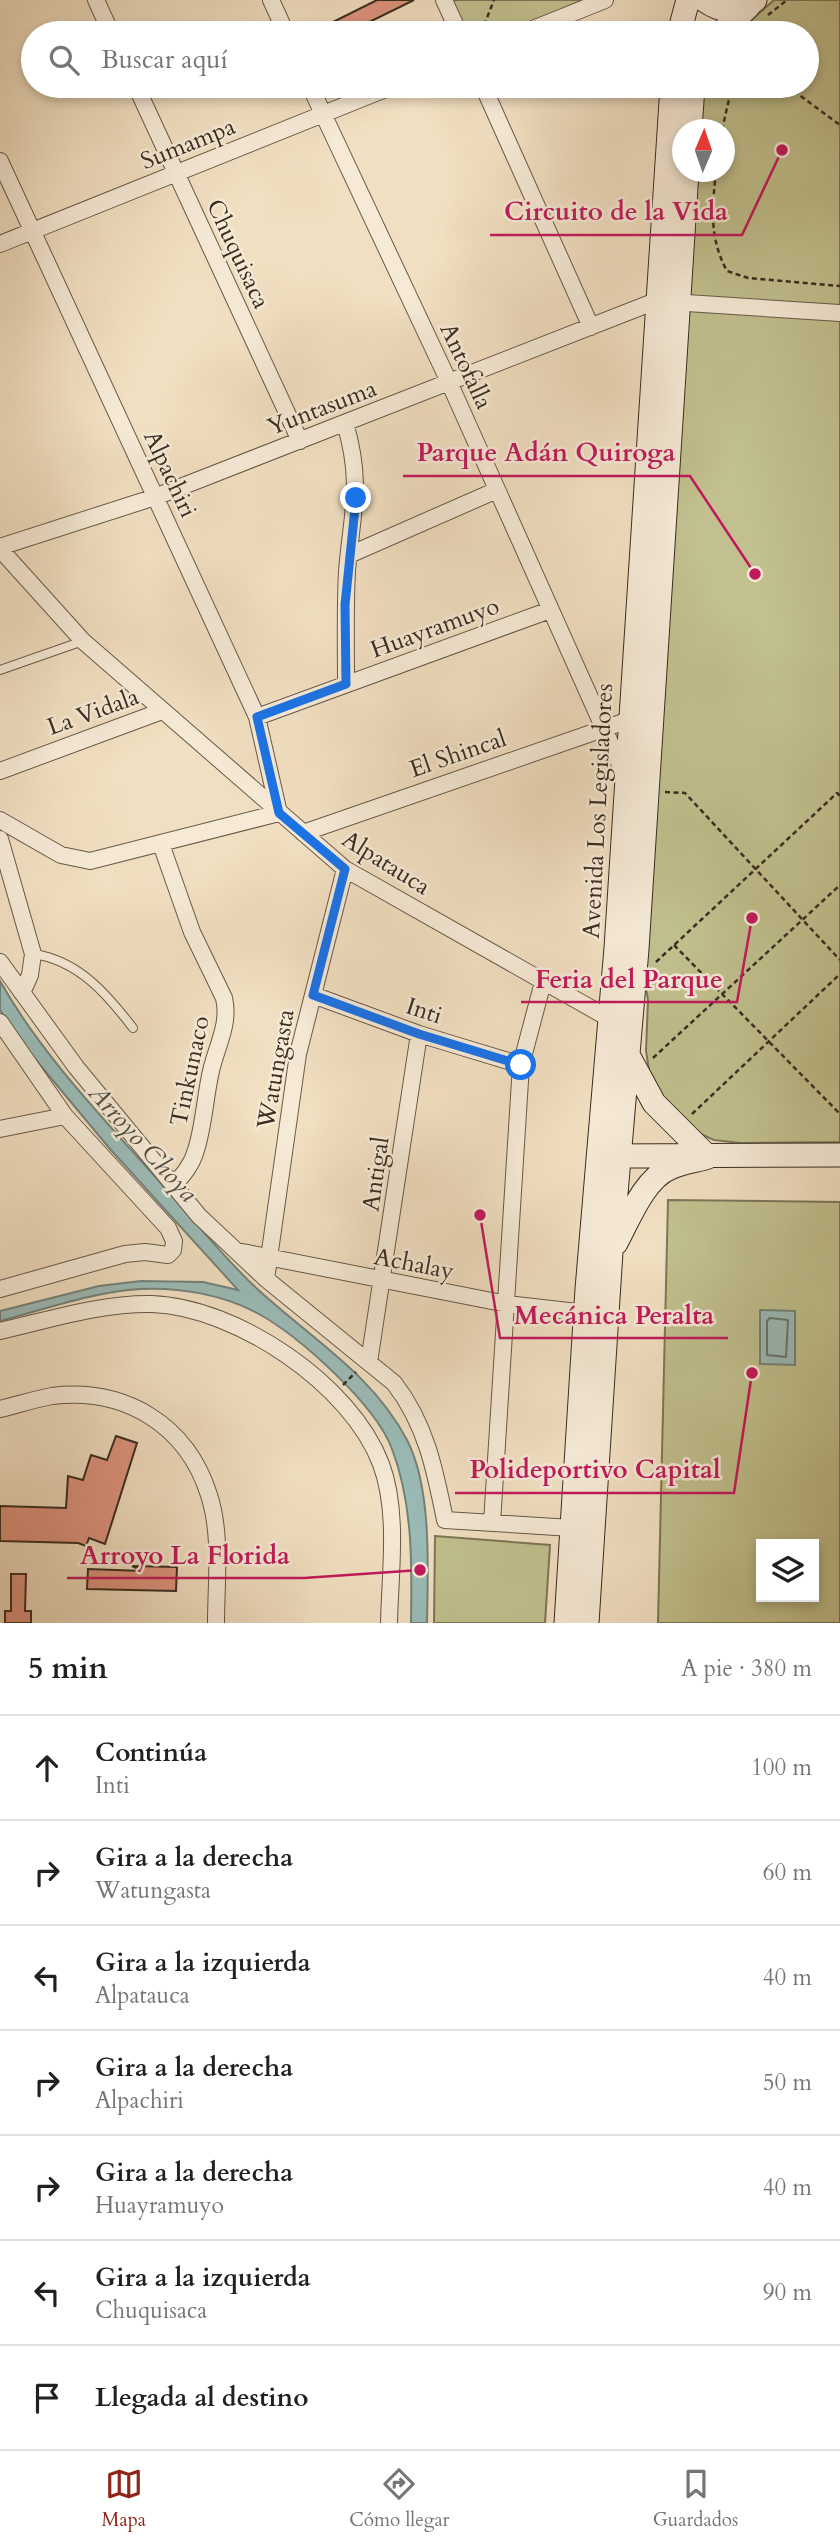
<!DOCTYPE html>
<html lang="es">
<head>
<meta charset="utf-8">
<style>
  body { margin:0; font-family:Cardo,serif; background:#f2f2f2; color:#202124 }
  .controls { position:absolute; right:21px; bottom:21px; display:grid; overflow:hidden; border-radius:0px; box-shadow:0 4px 10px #0003 }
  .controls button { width:63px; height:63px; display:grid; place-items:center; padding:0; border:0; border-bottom:2px solid #e0e0e0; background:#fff; color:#202124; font:35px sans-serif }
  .compass { position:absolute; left:672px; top:119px; width:63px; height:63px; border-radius:50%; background:#fff; box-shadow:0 4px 10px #0003; rotate:2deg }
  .stop { position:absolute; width:21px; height:21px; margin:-16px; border:5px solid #1a73e8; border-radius:50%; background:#fff }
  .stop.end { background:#1a73e8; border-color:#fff; box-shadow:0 2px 7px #0008 }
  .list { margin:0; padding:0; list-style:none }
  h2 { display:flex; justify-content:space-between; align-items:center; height:91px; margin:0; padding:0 28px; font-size:30px }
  h2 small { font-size:23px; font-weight:400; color:#757577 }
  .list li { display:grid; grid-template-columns:46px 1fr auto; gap:21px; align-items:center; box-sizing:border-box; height:105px; padding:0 28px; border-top:2px solid #e0e0e0 }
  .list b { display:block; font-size:26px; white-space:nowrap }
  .list p { margin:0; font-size:23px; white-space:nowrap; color:#757577 }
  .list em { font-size:23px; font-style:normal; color:#757577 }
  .icon { flex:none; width:38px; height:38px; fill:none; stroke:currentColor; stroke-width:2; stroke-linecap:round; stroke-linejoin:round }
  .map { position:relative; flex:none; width:840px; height:1623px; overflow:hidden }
  .search { position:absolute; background:#fff; box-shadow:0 4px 10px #0003; left:21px; right:21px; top:21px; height:77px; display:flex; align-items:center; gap:18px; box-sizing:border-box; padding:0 24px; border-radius:38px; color:#757577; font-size:26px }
  .sheet { height:826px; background:#fff }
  nav { display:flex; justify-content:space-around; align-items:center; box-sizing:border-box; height:98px; border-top:2px solid #e0e0e0; background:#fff; font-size:19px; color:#757577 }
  nav a { display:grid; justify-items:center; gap:4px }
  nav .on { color:#8f2418 }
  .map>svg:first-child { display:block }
  .green { fill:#c1c08e; stroke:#7d7657; stroke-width:2; fill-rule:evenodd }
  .water { fill:#9bbcb8; stroke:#74827b; stroke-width:2 }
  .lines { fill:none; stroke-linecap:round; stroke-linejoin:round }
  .shore { stroke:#6a746c; stroke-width:2 }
  .building { fill:#df947f; stroke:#392c20; stroke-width:2 }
  .lane-casing { stroke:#675948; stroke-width:10 }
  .street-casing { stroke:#675948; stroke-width:18 }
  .secondary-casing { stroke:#392c20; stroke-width:25 }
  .path { stroke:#392c20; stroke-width:2.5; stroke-dasharray:5 3.5; stroke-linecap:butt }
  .lane { stroke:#f6ead7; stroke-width:8 }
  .street { stroke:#f6ead7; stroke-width:16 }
  .secondary { stroke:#f6ead7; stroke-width:23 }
  .route { stroke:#1a73e8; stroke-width:9 }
  .labels { text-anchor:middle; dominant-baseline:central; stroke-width:5; stroke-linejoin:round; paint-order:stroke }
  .street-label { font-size:24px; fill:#392c20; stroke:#f6ead7 }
  .water-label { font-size:26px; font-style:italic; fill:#525046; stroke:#f6ead7 }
  .leader { fill:none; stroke:#c2185b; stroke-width:2.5 }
  .callout-dot { fill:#c2185b; stroke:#f6ead7; stroke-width:2.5 }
  .callout-label { font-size:26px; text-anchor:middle; font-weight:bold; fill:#c2185b; stroke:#f6ead7; stroke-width:5; stroke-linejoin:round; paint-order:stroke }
</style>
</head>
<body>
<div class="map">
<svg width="840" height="1623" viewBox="0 0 840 1623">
  <rect width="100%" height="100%" fill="#f1dfc1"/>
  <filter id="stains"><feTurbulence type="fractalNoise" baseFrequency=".00286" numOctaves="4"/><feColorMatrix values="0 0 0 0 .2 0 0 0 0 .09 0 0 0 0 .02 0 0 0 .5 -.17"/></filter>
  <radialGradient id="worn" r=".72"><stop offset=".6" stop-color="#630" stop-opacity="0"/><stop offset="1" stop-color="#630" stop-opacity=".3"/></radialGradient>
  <path class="green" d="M 452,0 L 585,0 L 504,33 L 468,33 Z
    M 774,0 L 840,0 L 840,1142 L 740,1143 L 714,1140 L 690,1129 L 651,1082 L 646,1051 L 648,1000 L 644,976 L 697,172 L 724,172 L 724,130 L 700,129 L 704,86 L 807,86 L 807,33 L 737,33 Z
    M 668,1200 L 840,1202 L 840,1623 L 658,1623 ZM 761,1544 L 814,1544 L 814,1597 L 761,1597 Z
    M 435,1536 L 550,1545 L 545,1623 L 434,1623 Z"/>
  <path class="water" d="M 0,981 C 41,1054 103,1118 158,1180 C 189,1214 218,1251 251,1283 C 305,1335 371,1371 407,1440 C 432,1488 428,1569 427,1623 L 411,1623 C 412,1565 413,1504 392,1449 C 376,1405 300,1337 259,1314 C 225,1295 180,1287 140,1289 C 93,1292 46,1309 0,1321 L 0,1311 L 99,1286 L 141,1281 L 203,1282 L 238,1290 L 110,1149 L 20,1041 L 0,1010 Z
    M 760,1310 L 795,1311 L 795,1365 L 760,1364 Z"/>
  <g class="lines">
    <path class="shore" d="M 770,1318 L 788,1320 L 786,1357 L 767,1355 L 767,1321 Z"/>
  </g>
  <path class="building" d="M 377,0 L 414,0 L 347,33 L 334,33 L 329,24 Z
    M 116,1436 L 137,1443 L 105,1544 L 89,1538 L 86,1546 L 78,1543 L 0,1541 L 0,1506 L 66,1508 L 68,1476 L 83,1480 L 91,1455 L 107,1460 Z
    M 132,1566 L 177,1567 L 176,1591 L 87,1589 L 88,1569 L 143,1571 Z
    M 11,1574 L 26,1574 L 25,1611 L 31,1611 L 31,1623 L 5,1623 L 5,1611 L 11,1611 Z"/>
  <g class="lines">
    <defs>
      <path id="lane" d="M 0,670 L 83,641
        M 33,954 C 78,960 107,994 133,1028"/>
      <path id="street" d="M 96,0 L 111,33
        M 271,0 L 286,33
        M 444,0 L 459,33
        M 523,33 L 605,0
        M 136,86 L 300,441
        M 310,86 L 449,382 L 626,778
        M 483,86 L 591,327
        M 0,161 L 257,717 L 279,813 L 90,861 L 61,855 L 0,820
        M 0,244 L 393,86
        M 345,423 C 363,484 352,511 347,571 C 345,609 346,647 346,684
        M 0,547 L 155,497 L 656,301 L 840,313
        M 0,549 L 83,641 L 345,869 L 610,1019 L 619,1020
        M 349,555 L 497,490
        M 257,717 L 550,610
        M 0,771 L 162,711
        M 303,833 L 629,720
        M 0,839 L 33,954 L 30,975 L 22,993
        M 161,844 L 192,932 L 224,998 C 230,1024 217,1045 211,1071 C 205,1097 204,1125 196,1150 C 192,1165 183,1175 173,1186
        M 0,962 L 76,1067 L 199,1216 L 266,1279 L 394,1383 C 426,1424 435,1470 445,1520 L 572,1528
        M 313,995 L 419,1034 L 521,1065
        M 0,1022 L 65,1116 L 168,1228 L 174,1241 L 173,1250 L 168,1255 L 145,1252 L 125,1254 L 0,1289
        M 0,1129 L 65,1116
        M 237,1251 L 507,1304 L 586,1313
        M 266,1279 L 298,1054 L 345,869
        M 0,1331 C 49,1320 101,1303 152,1304 C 236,1307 351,1384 381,1464 C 399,1512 390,1573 389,1623
        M 369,1362 L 419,1034
        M 0,1409 C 17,1405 35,1399 52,1396 C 125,1387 187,1425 209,1495 C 222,1535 216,1582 216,1623
        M 492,1523 L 521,1065 L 543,982"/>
      <path id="secondary" d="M 704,0 C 721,12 739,15 755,0
        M 679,33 L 688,0
        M 721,33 L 748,7
        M 690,130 L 693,86
        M 605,1156 L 840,1155
        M 616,1243 C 629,1219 644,1179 670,1168 C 682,1162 696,1161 708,1157 L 654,1103 L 628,1055
        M 566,1623 L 587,1289 L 616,948 L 672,86
        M 587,1623 L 611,1252 L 637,949 L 687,172"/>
    </defs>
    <use href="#lane" class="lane-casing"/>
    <use href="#street" class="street-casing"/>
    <use href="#secondary" class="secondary-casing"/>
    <path class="path" d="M 768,15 L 787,0
      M 481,33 L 494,0
      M 787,86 L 840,125
      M 722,130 L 732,86
      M 716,172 C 712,208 709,238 727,271 L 748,278 L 840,286
      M 665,792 L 685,793 L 840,960
      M 674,945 L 840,1114
      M 656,962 L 837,793 L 840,796
      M 653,1058 L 840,885
      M 692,1114 L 840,974
      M 343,1385 L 356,1372"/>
    <use href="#lane" class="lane"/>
    <use href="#street" class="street"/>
    <use href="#secondary" class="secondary"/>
  </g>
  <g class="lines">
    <path class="route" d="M 356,498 L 345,605 L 346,684 L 257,717 L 279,813 L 345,869 L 313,995 L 419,1034 L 521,1065"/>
  </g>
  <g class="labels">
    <g class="street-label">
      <text transform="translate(188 144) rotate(-22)">Sumampa</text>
      <text transform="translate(238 254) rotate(65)">Chuquisaca</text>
      <text transform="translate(466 366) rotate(65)">Antofalla</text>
      <text transform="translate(322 408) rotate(-21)">Yuntasuma</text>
      <text transform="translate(170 474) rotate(65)">Alpachiri</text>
      <text transform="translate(435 628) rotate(-20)">Huayramuyo</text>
      <text transform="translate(93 712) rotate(-20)">La Vidala</text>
      <text transform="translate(458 754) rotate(-19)">El Shincal</text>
      <text transform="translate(598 811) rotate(-87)">Avenida Los Legisladores</text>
      <text transform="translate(386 863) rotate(32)">Alpatauca</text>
      <text transform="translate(424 1011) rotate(18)">Inti</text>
      <text transform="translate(276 1069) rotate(-80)">Watungasta</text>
      <text transform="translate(190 1071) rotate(-78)">Tinkunaco</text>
      <text transform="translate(376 1174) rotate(-82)">Antigal</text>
      <text transform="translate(414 1264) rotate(11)">Achalay</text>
    </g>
    <g class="water-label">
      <text transform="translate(143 1143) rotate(48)">Arroyo Choya</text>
    </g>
  </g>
  <path class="leader" d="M782 150L742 235H490M755 574L690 476H403M752 918L737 1002H521M480 1215L500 1338H728M752 1373L734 1493H455M420 1570L304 1578H67"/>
  <g class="callout-dot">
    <circle cx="782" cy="150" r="7"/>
    <circle cx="755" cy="574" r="7"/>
    <circle cx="752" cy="918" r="7"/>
    <circle cx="480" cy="1215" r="7"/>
    <circle cx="752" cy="1373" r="7"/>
    <circle cx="420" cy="1570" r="7"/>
  </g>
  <g class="callout-label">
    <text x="616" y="220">Circuito de la Vida</text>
    <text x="546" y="461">Parque Adán Quiroga</text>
    <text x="629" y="988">Feria del Parque</text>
    <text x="614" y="1324">Mecánica Peralta</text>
    <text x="595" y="1478">Polideportivo Capital</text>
    <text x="185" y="1564">Arroyo La Florida</text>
  </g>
  <rect width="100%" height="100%" filter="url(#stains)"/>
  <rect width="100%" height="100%" fill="url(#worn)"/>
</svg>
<div class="controls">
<button><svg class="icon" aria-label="layers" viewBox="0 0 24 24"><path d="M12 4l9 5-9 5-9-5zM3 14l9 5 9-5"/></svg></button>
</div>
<svg class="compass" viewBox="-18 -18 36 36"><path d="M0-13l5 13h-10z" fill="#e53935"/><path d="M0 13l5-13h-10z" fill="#757577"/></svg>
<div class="stop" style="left:521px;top:1065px"></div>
<div class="stop end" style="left:356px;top:498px"></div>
<div class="search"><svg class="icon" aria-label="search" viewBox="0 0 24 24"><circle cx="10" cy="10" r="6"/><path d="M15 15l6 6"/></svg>Buscar aquí</div>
</div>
<section class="sheet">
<h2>5 min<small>A pie · 380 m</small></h2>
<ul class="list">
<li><svg class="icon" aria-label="ahead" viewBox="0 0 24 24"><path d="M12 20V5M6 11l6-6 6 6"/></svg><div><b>Continúa</b><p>Inti</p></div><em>100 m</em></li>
<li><svg class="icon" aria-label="right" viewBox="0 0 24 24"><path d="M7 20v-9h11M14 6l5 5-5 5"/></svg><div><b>Gira a la derecha</b><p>Watungasta</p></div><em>60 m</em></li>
<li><svg class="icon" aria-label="left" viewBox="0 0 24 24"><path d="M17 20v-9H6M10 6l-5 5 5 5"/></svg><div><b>Gira a la izquierda</b><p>Alpatauca</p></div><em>40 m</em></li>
<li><svg class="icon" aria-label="right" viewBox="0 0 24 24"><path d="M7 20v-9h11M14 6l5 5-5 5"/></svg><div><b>Gira a la derecha</b><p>Alpachiri</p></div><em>50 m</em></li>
<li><svg class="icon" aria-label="right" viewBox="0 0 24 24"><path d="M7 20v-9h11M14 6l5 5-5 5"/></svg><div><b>Gira a la derecha</b><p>Huayramuyo</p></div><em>40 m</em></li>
<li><svg class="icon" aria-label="left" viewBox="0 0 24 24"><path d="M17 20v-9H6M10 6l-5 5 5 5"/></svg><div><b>Gira a la izquierda</b><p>Chuquisaca</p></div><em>90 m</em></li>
<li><svg class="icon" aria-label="arrive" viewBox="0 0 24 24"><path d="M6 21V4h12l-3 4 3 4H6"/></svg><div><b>Llegada al destino</b></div></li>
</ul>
</section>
<nav>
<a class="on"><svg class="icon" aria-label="map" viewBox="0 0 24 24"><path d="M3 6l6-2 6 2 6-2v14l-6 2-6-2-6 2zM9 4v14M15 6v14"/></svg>Mapa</a>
<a><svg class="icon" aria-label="directions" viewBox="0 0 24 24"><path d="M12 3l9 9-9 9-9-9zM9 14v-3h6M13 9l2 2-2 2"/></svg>Cómo llegar</a>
<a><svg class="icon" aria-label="saved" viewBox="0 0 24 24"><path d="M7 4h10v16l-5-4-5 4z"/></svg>Guardados</a>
</nav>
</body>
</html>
